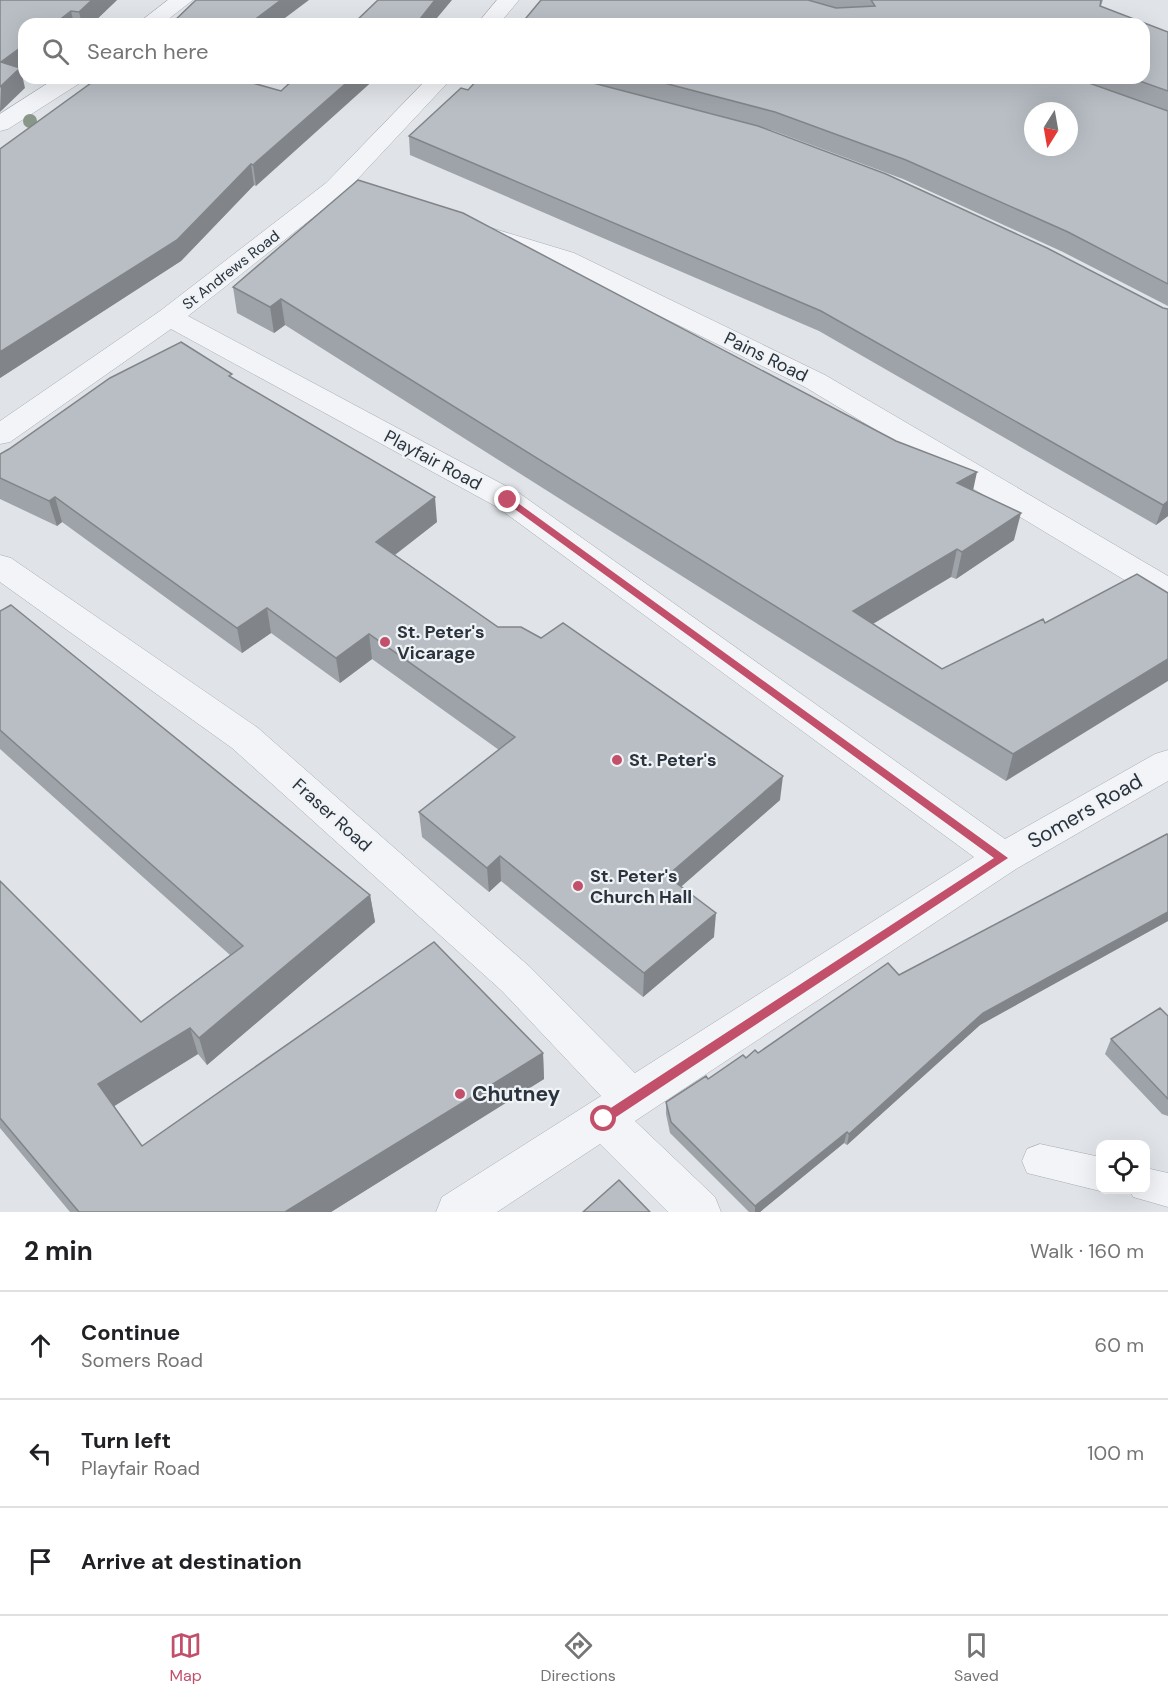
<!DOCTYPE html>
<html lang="en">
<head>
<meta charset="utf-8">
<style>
  body { margin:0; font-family:"DM Sans",sans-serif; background:#f6f6f6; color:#202124 }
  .controls { position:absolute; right:18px; bottom:18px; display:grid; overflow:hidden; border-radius:12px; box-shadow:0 6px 24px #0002 }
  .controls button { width:54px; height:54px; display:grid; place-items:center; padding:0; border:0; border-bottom:2px solid #e0e0e0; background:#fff; color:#202124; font:30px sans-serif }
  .compass { position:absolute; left:1024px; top:102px; width:54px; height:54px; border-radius:50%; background:#fff; box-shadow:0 6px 24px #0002; rotate:191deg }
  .stop { position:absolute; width:18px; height:18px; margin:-14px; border:4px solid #c2506a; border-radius:50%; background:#fff }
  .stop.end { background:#c2506a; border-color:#fff; box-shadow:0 2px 6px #0008 }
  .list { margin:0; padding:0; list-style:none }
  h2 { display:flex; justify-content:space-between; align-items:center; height:78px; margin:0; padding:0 24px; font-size:26px }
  h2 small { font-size:20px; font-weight:400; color:#757577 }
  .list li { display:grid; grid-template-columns:39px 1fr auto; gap:18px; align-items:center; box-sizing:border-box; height:108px; padding:0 24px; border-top:2px solid #e0e0e0 }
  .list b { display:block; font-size:22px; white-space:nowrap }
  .list p { margin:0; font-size:20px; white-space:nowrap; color:#757577 }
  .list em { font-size:20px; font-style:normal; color:#757577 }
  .icon { flex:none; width:33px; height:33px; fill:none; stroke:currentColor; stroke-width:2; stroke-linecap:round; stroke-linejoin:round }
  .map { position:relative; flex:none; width:1168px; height:1212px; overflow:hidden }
  .search { position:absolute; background:#fff; box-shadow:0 6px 24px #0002; left:18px; right:18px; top:18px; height:66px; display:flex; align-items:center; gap:15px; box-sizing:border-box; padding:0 21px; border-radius:18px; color:#757577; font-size:22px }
  .sheet { height:402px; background:#fff }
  nav { display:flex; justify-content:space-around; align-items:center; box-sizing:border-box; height:84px; border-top:2px solid #e0e0e0; background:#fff; font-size:16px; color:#757577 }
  nav a { display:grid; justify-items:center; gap:3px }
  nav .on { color:#c2506a }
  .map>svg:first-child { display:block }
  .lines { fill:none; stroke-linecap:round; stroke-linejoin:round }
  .lane-casing { stroke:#a6abb2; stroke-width:1 }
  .street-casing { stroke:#a6abb2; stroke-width:1 }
  .lane { fill:#f3f4f7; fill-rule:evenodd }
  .street { fill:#f3f4f7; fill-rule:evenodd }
  .tree { fill:#899788 }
  .wall { fill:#9ea3a9 }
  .shaded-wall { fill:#818589 }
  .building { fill:#b8bec4; stroke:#818589; stroke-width:1.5; fill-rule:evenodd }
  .route { fill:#c2506a }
  .poi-dot { fill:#c2506a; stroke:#f0f3f6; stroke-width:2 }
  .labels { text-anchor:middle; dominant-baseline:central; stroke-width:4.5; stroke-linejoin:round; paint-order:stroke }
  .far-street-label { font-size:15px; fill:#2a333e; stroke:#f0f3f6 }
  .street-label { font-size:18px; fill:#2a333e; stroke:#f0f3f6 }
  .poi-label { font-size:18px; font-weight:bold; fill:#2a333e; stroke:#f0f3f6; text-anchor:start }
  .near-street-label { font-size:21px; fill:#2a333e; stroke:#f0f3f6 }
  .near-poi-label { font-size:21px; font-weight:bold; fill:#2a333e; stroke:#f0f3f6; text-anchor:start }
</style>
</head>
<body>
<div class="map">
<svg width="1168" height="1212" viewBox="0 0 1168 1212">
  <rect width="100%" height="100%" fill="#e0e4e8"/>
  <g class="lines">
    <defs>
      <path id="lane" d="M 1040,1144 L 1100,1157 L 1100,1190 L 1104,1190 L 1100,1191 L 1027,1173 L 1022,1161 L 1027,1149 Z
        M 1146,1168 L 1168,1173 L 1168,1207 L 1133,1197 L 1130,1190 L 1146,1190 Z"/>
      <path id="street" d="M 168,0 L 193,0 L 162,24 L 137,24 Z
        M 497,0 L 519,0 L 499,24 L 477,24 Z
        M 56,78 L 83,78 L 80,83 L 8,129 L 0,131 L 0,114 Z
        M 428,78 L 452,78 L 352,185 L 396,199 L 400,204 L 396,209 L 387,212 L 339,197 L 188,316 L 519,493 L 1005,839 L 1155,754 L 1168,750 L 1168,781 L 1016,869 L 635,1121 L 715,1197 L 721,1212 L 668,1212 L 600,1144 L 497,1212 L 436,1212 L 442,1197 L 601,1096 L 502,991 L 232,748 L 0,582 L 0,555 L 11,558 L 258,728 L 530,967 L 635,1073 L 974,857 L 497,507 L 171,329 L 10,442 L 0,444 L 0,421 L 160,311 L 326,183 Z
        M 488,227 L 574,253 L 825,375 L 1168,576 L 1168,602 L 1156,599 L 805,387 L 556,265 L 479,240 L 475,235 L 479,230 Z"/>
    </defs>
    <use href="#lane" class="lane-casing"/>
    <use href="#street" class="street-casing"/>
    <use href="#lane" class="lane"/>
    <use href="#street" class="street"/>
  </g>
  <circle class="tree" cx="30" cy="121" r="7"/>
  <path class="wall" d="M 0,0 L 117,0 L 92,24 L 24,24 L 21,71 L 25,88 Z
    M 541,0 L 1103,0 L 1101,6 L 1168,32 L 1168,306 L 1063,252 L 903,179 L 774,131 L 763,128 L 1163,308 L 1168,309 L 1168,516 L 1156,525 L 819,331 L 410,155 L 409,136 L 468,90 L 479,78 L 1144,78 L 1144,24 Z
    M 281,91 L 256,186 L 254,185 L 181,261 L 0,378 L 0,149 Z
    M 358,180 L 973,490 L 1014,540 L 956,579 L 951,577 L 873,624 L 942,669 L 1045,623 L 1137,574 L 1006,781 L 285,325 L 274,333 L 237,313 L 233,287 Z
    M 232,378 L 437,522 L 395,555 L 498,627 L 780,800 L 681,886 L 714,937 L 643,997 L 501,881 L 489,892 L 422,837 L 419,812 L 499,750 L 372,659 L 340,683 L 271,633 L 242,653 L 62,522 L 57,526 L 0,499 L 0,454 Z
    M 0,611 L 370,895 L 375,922 L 207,1065 L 198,1054 L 114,1106 L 142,1146 L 543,1053 L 544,1079 L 331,1212 L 70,1212 L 0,1128 L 0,881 L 141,1022 L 230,955 L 0,749 Z
    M 1168,835 L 1168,921 L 980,1025 L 847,1145 L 844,1143 L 760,1212 L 749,1212 L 670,1133 L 666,1114 L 666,1102 L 708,1079 L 746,1058 L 758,1053 L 899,975 Z
    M 1168,1016 L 1168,1116 L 1162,1114 L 1105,1054 L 1111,1039 Z"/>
  <path class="shaded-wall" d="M 92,0 L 117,0 L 92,24 L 82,24 L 79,12 Z
    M 281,0 L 309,0 L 277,24 L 249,24 Z
    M 435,0 L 452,0 L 432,24 L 413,24 Z
    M 71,11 L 74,24 L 54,24 Z
    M 24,45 L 24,69 L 21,71 L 25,88 L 0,112 L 1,62 Z
    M 352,78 L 376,78 L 256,186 L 253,165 Z
    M 251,164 L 254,185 L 181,261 L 0,378 L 0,352 Z
    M 281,299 L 285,325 L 274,333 L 270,307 Z
    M 977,472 L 971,500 L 957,483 Z
    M 55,497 L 62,522 L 57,526 L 49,501 Z
    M 435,497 L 437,522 L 379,567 L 376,542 Z
    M 1168,501 L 1168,516 L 1156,525 L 1163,505 Z
    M 1021,513 L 1014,540 L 956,579 L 962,552 Z
    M 957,549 L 951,577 L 849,638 L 853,611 Z
    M 267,608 L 271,633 L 242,653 L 237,628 Z
    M 369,634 L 372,659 L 340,683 L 336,658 Z
    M 1168,659 L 1168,681 L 1006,781 L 1013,754 Z
    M 783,776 L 780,800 L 666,900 L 667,876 Z
    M 500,856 L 501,881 L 489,892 L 487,868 Z
    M 370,895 L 375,922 L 207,1065 L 199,1038 Z
    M 1168,912 L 1168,921 L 980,1025 L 847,1145 L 849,1134 L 983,1013 Z
    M 716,913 L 714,937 L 643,997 L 644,973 Z
    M 190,1028 L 198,1054 L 108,1110 L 98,1084 Z
    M 543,1053 L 544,1079 L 331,1212 L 285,1212 Z
    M 847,1132 L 844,1143 L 760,1212 L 755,1212 L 755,1206 Z"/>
  <path class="building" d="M 0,0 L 92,0 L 79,12 L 71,11 L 54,24 L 24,24 L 24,45 L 1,62 L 20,68 L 0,87 Z
    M 196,0 L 281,0 L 249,24 L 171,24 Z
    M 378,0 L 435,0 L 420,19 L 413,24 L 353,24 Z
    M 541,0 L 808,0 L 836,8 L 875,6 L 871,0 L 1101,0 L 1100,6 L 1168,32 L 1168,91 L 1131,78 L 1144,78 L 1144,24 L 521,24 Z
    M 98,78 L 235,78 L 281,91 L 295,78 L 352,78 L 253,165 L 251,164 L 177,240 L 0,352 L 0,149 Z
    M 479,78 L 574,78 L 758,126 L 886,174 L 1047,248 L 1163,308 L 1168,309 L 1168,501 L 1163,505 L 821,311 L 409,136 L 461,88 L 468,90 Z
    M 645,78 L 1075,78 L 1168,111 L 1168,284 L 1068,232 L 906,160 L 775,112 ZM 1033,111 L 1069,111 L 1069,147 L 1033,147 Z
    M 358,180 L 463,213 L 896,441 L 977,472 L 957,483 L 1021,513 L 962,552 L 957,549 L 853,611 L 942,669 L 1043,619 L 1045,623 L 1137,574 L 1168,593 L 1168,659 L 1013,754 L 281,299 L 270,307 L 233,287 Z
    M 181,342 L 232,374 L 229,376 L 435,497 L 376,542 L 498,627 L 521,627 L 541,638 L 563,623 L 783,776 L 667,876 L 716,913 L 644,973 L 500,856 L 487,868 L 419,812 L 515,737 L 369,634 L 336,658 L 267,608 L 237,628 L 55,497 L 49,501 L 0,478 L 0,454 L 9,449 L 110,378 Z
    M 11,605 L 370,895 L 199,1038 L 190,1028 L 98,1084 L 142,1146 L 434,942 L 543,1053 L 285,1212 L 79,1212 L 0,1118 L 0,881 L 141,1022 L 243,946 L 0,730 L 0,611 Z
    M 1167,834 L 1168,835 L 1168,912 L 983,1013 L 849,1134 L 847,1132 L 755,1206 L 671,1122 L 666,1102 L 706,1076 L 708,1079 L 743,1055 L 746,1058 L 755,1050 L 758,1053 L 888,963 L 899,975 Z
    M 1160,1008 L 1168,1016 L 1168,1099 L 1111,1039 Z
    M 619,1180 L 650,1212 L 583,1212 Z"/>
  <path class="route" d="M 505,498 L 511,498 L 1008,858 L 604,1125 L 598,1119 L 600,1115 L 994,858 L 505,502 Z"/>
  <g class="poi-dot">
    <circle cx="385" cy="642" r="6"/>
    <circle cx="617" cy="760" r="6"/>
    <circle cx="578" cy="886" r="6"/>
    <circle cx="460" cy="1094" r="6"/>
  </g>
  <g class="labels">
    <g class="far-street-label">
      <text transform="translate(231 270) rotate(-38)">St Andrews Road</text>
    </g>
    <g class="street-label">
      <text transform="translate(766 357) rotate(26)">Pains Road</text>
      <text transform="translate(433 460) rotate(28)">Playfair Road</text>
      <text transform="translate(332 815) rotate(42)">Fraser Road</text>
    </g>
    <g class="poi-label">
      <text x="397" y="632">St. Peter's<tspan x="397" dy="21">Vicarage</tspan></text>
      <text x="629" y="760">St. Peter's</text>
      <text x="590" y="876">St. Peter's<tspan x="590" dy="21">Church Hall</tspan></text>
    </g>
    <g class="near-street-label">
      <text transform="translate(1085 811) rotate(-30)">Somers Road</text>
    </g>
    <g class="near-poi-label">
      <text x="472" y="1094">Chutney</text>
    </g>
  </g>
</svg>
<div class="controls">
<button><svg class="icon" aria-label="locate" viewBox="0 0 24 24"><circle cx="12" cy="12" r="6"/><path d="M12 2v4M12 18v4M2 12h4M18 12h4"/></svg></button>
</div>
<svg class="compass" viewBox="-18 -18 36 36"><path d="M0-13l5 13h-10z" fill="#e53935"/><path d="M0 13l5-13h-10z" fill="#757577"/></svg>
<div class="stop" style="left:604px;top:1119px"></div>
<div class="stop end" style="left:508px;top:500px"></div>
<div class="search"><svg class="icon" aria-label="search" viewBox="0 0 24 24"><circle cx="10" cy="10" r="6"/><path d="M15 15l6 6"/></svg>Search here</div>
</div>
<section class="sheet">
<h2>2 min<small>Walk · 160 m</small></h2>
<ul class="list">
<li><svg class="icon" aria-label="ahead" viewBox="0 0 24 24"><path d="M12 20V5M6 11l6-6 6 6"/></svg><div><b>Continue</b><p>Somers Road</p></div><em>60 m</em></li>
<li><svg class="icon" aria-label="left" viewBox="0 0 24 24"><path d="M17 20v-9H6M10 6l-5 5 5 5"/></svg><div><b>Turn left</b><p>Playfair Road</p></div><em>100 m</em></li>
<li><svg class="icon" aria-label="arrive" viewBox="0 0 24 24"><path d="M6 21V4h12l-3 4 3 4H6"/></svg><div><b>Arrive at destination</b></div></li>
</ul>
</section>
<nav>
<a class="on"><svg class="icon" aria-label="map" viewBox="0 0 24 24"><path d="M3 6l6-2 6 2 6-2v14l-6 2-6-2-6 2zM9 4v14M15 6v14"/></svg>Map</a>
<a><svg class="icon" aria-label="directions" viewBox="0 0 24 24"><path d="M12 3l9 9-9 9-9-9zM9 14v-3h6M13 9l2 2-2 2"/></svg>Directions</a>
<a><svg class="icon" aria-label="saved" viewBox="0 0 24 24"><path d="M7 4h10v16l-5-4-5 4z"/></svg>Saved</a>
</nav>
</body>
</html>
